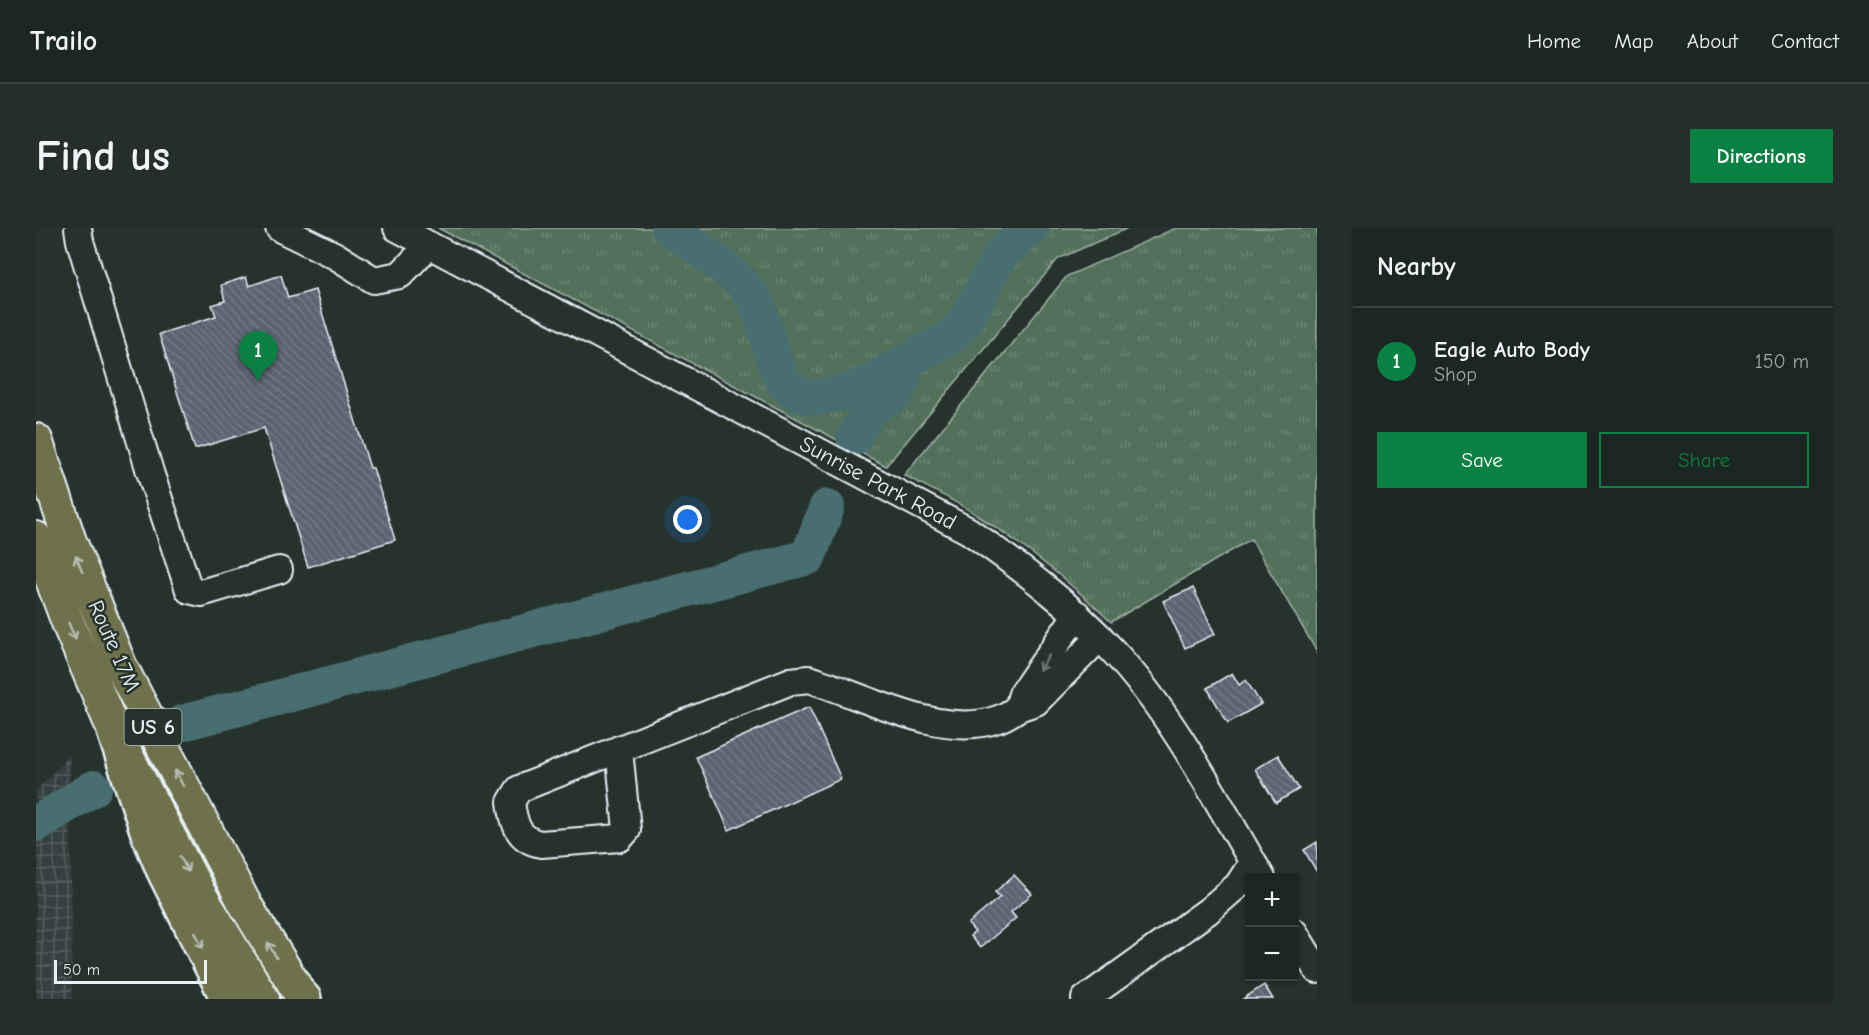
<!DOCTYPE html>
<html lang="en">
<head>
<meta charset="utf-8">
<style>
  body { margin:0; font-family:"Comic Neue",sans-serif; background:#252e2a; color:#f1f3f6 }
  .controls { position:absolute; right:18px; bottom:18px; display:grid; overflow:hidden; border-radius:0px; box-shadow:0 2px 4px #0004 }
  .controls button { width:54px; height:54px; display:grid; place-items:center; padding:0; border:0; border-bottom:2px solid #3a4340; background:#1c2622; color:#f1f3f6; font:30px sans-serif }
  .scale { position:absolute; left:18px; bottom:15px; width:153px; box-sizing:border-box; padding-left:6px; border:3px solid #e8f1f8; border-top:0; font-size:16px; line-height:21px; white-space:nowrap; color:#e8f1f8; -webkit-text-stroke:4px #26332d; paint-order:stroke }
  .you { position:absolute; left:652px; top:292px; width:21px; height:21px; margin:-15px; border:4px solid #fff; border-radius:50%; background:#1a73e8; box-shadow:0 0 0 9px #1a73e833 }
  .badge { display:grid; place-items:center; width:39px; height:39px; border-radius:50%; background:#0b8043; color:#fff; font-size:20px; font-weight:700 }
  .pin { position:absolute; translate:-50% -50px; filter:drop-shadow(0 2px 3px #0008) }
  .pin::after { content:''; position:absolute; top:32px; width:21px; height:18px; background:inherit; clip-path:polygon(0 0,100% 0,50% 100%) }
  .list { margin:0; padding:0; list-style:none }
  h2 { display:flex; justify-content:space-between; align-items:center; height:78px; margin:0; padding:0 24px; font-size:26px }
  h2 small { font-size:20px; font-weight:400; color:#a0a5a5 }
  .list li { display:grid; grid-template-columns:39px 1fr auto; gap:18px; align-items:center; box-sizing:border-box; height:108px; padding:0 24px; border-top:2px solid #3a4340 }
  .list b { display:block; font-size:22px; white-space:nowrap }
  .list p { margin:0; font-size:20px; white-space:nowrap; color:#a0a5a5 }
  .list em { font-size:20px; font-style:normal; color:#a0a5a5 }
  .actions { display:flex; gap:12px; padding:18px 24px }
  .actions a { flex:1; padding:14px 0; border:2px solid #0b8043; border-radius:0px; text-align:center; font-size:21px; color:#0b8043 }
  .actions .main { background:#0b8043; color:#fff }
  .map { position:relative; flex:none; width:1281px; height:771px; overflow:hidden; border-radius:0px }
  header { display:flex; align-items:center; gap:36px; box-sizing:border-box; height:84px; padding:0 30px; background:#1c2622; border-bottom:2px solid #3a4340 }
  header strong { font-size:28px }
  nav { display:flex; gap:33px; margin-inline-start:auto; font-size:21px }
  .intro { display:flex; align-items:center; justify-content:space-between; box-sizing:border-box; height:144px; padding:0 36px }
  h1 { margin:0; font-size:42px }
  .button { padding:15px 27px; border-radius:0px; background:#0b8043; color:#fff; font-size:21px; font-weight:700 }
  main { display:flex; gap:36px; padding:0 36px }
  aside { flex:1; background:#1c2622; border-radius:0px; box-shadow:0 2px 4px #0004 }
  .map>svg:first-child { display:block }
  .industrial { fill:url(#industrial-grid) }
  .grass { fill:url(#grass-tufts); stroke:#9eb1a9; stroke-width:1.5 }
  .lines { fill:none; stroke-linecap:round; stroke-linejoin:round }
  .river { stroke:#4a6e70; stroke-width:36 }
  .building { fill:url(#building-back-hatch); stroke:#e8f1f8; stroke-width:1.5 }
  .minor-casing { stroke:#e8f1f8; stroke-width:30 }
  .major-casing { stroke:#e8f1f8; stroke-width:36 }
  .highway-casing { stroke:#e8f1f8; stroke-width:38 }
  .minor { stroke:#26332d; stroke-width:26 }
  .major { stroke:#6e714b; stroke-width:32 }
  .highway { stroke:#6e714b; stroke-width:33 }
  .oneway { stroke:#b7beb3 }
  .oneway2 { stroke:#6a7674 }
  .labels { text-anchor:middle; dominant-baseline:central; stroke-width:5; stroke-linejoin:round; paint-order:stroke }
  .shield { fill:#26332d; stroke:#aeb8bb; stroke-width:1.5 }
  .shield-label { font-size:21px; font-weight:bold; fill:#e8f1f8 }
  .street-label { font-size:22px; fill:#e8f1f8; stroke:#26332d }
</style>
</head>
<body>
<header>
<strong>Trailo</strong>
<nav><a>Home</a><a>Map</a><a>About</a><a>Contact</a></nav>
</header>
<div class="intro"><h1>Find us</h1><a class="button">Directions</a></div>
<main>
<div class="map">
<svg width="1281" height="771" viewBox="0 0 1281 771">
  <defs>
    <pattern id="industrial-grid" width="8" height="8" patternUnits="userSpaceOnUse" patternTransform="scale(1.5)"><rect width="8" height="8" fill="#364141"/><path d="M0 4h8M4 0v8" fill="none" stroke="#535d5d"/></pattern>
    <pattern id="grass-tufts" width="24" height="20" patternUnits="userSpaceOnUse" patternTransform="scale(1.5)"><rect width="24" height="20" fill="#53715a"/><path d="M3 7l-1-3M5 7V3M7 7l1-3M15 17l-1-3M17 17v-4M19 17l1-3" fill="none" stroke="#6c8672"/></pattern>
    <pattern id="building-back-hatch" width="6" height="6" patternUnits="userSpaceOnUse" patternTransform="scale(1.5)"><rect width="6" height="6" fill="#5c6371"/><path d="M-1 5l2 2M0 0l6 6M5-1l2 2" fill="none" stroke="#737a86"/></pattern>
  </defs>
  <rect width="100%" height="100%" fill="#26332d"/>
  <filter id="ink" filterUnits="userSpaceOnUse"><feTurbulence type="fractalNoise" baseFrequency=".0167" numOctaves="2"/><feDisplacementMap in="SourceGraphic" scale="12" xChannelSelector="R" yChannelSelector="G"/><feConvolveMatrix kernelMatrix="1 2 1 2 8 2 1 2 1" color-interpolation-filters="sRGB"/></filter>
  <g filter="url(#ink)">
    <path class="industrial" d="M 34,527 L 36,771 L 0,771 L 0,563 Z"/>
    <path class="grass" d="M 402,0 L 1092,0 L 1022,31 L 850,238 Z
      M 1140,0 L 1281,0 L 1281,424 L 1215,311 L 1075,394 C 1034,354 989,317 941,287 C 918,272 892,260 868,247 L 1031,48 Z"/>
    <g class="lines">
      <path class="river" d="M 633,0 C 656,17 703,46 717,69 C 731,91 734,140 751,158 C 782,191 855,143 884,125 C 895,119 914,112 922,102 C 940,80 948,54 963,30 C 970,18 984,8 996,0
        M 818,210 L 832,183 L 860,165 L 868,148
        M 146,495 L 772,329 L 791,279
        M 0,596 L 58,560"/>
    </g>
    <path class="building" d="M 245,47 L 252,70 L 279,62 L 334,240 L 337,240 L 359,312 L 272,339 L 228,200 L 159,221 L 123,106 L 180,88 L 176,77 L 189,73 L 185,57 L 210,49 L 213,58 Z
      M 1157,360 L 1179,406 L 1149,420 L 1127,373 Z
      M 1196,445 L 1203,457 L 1210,452 L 1225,476 L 1192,495 L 1171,460 Z
      M 773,479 L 805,551 L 693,602 L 660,529 Z
      M 1242,527 L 1263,561 L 1240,575 L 1219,541 Z
      M 1281,614 L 1281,644 L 1268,622 Z
      M 978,647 L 996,666 L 975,684 L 980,690 L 944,720 L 934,708 L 939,704 L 932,696 L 964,669 L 959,664 Z
      M 1228,757 L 1237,771 L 1207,771 Z"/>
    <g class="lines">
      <defs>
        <path id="minor" d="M 42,0 L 44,13 L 115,247 L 153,362 L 165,365 L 243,342
          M 243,0 L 300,28 L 338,52 L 364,47 L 393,17
          M 361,0 L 933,303 C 984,339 1034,376 1076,422 C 1138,488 1180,572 1226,650
          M 1041,386 L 986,466 L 982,480 L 1000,474 L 1064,409
          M 583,521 L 591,602 L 584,610 L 505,616 C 482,612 478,596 475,574 L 483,561 L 755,453 L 773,451 C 826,467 905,512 962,491 C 969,489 976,484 982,480
          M 1258,704 L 1281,742
          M 1049,771 L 1172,683 L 1202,657 L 1217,634"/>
        <path id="major" d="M 0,212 L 34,313 L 84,437 L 209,676 L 267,771
          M 0,310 L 34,400 L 78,503 L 163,665 L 227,771"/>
        <path id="highway" d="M 78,503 L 112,605 L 127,641 L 192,771
          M 265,768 L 268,771"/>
      </defs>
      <use href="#minor" class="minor-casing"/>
      <use href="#major" class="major-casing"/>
      <use href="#highway" class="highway-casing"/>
      <use href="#minor" class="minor"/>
      <use href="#major" class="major"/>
      <use href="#highway" class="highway"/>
    </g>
    <defs><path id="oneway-shaft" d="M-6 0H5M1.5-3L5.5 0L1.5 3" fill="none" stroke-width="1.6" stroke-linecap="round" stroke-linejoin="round" transform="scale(1.5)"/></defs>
    <g class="oneway">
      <use href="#oneway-shaft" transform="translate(43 336) rotate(-112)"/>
      <use href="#oneway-shaft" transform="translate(36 403) rotate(67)"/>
      <use href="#oneway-shaft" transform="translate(143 550) rotate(-117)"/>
      <use href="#oneway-shaft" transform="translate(148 636) rotate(62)"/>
      <use href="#oneway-shaft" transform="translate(163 712) rotate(64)"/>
      <use href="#oneway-shaft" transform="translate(236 722) rotate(-120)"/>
    </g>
    <use class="oneway2" href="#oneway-shaft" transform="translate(1008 435) rotate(124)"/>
  </g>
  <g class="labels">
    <rect class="shield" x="88.5" y="481" width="57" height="36" rx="4.5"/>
    <g class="shield-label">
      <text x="117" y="499">US 6</text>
    </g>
    <g class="street-label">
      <text transform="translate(842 255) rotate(28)">Sunrise Park Road</text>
      <text transform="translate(78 418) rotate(66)">Route 17M</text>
    </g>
  </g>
</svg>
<div class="controls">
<button>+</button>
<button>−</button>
</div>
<div class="scale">50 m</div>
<div class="you"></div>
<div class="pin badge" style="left:222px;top:153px">1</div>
</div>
<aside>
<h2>Nearby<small></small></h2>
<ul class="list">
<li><span class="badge">1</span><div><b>Eagle Auto Body</b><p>Shop</p></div><em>150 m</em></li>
</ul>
<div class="actions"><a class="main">Save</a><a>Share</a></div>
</aside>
</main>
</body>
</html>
